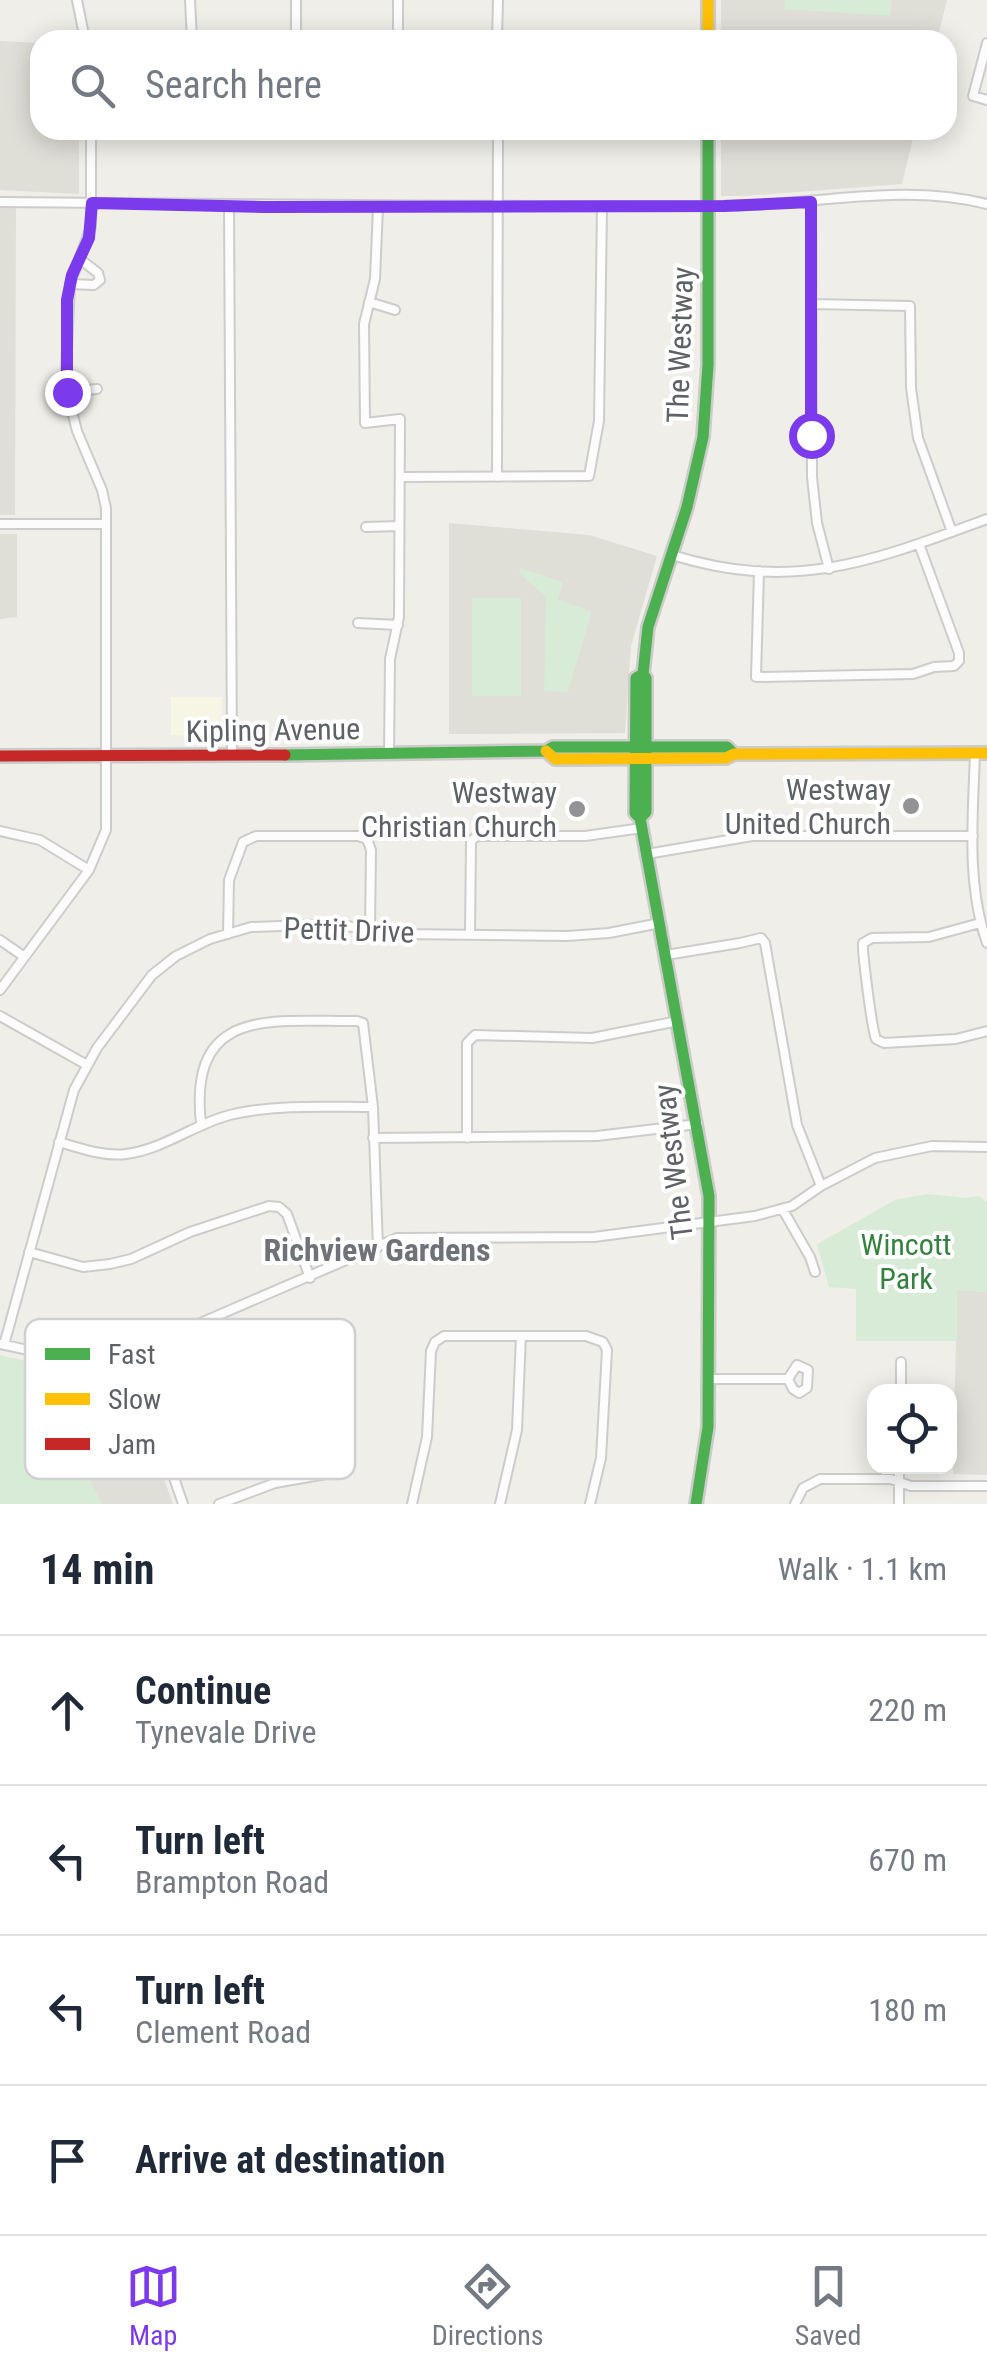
<!DOCTYPE html>
<html lang="en">
<head>
<meta charset="utf-8">
<style>
  body { margin:0; font-family:"Roboto Condensed",sans-serif; background:#f6f6f7; color:#1f2937 }
  .controls { position:absolute; right:30px; bottom:30px; display:grid; overflow:hidden; border-radius:20px; box-shadow:0 5px 25px #0003 }
  .controls button { width:90px; height:90px; display:grid; place-items:center; padding:0; border:0; border-bottom:2px solid #e0e1e3; background:#fff; color:#1f2937; font:50px sans-serif }
  .stop { position:absolute; width:30px; height:30px; margin:-22px; border:8px solid #7c3aed; border-radius:50%; background:#fff }
  .stop.end { background:#7c3aed; border-color:#fff; box-shadow:0 2px 10px #0008 }
  .list { margin:0; padding:0; list-style:none }
  h2 { display:flex; justify-content:space-between; align-items:center; height:130px; margin:0; padding:0 40px; font-size:42px }
  h2 small { font-size:32px; font-weight:400; color:#747a83 }
  .list li { display:grid; grid-template-columns:65px 1fr auto; gap:30px; align-items:center; box-sizing:border-box; height:150px; padding:0 40px; border-top:2px solid #e0e1e3 }
  .list b { display:block; font-size:38px; white-space:nowrap }
  .list p { margin:0; font-size:32px; white-space:nowrap; color:#747a83 }
  .list em { font-size:32px; font-style:normal; color:#747a83 }
  .icon { flex:none; width:55px; height:55px; fill:none; stroke:currentColor; stroke-width:2; stroke-linecap:round; stroke-linejoin:round }
  .map { position:relative; flex:none; width:987px; height:1504px; overflow:hidden }
  .search { position:absolute; background:#fff; box-shadow:0 5px 25px #0003; left:30px; right:30px; top:30px; height:110px; display:flex; align-items:center; gap:25px; box-sizing:border-box; padding:0 35px; border-radius:30px; color:#747a83; font-size:38px }
  .sheet { height:730px; background:#fff }
  nav { display:flex; justify-content:space-around; align-items:center; box-sizing:border-box; height:140px; border-top:2px solid #e0e1e3; background:#fff; font-size:28px; color:#747a83 }
  nav a { display:grid; justify-items:center; gap:5px }
  nav .on { color:#7c3aed }
  .map>svg:first-child { display:block }
  .commercial { fill:#f7f5e4 }
  .education { fill:#dfded7 }
  .green { fill:#d7ebd6 }
  .lines { fill:none; stroke-linecap:round; stroke-linejoin:round }
  .street-casing { stroke:#cccccb; stroke-width:12 }
  .fast-casing { stroke:#cbcbc9; stroke-width:16 }
  .slow-casing { stroke:#cbcbc9; stroke-width:16 }
  .jam-casing { stroke:#cbcbc9; stroke-width:16 }
  .street { stroke:#fdfcfc; stroke-width:8 }
  .fast { stroke:#4caf50; stroke-width:11 }
  .slow { stroke:#ffc107; stroke-width:11 }
  .jam { stroke:#c62828; stroke-width:11 }
  .route { stroke:#7c3aed; stroke-width:12 }
  .poi-dot { fill:#919394; stroke:#fff; stroke-width:4 }
  .labels { text-anchor:middle; dominant-baseline:central; stroke-width:8; stroke-linejoin:round; paint-order:stroke }
  .street-label { font-size:30px; fill:#5e6267; stroke:#fff }
  .poi-label { font-size:30px; fill:#5e6267; stroke:#fff; text-anchor:end }
  .park-label { font-size:30px; fill:#33823e; stroke:#fff }
  .neighbourhood-label { font-size:32px; font-weight:bold; fill:#6f7379; stroke:#fff }
  .key { fill:#fff; stroke:#cfd0d1; stroke-width:2.5 }
  .key-label { font-size:28px; fill:#5e6267 }
</style>
</head>
<body>
<div class="map">
<svg width="987" height="1504" viewBox="0 0 987 1504">
  <rect width="100%" height="100%" fill="#efeee9"/>
  <path class="commercial" d="M 171,697 L 222,697 L 221,736 L 171,735 Z"/>
  <path class="education" d="M 721,0 L 947,0 L 937,40 L 721,40 Z
    M 0,41 L 40,43 L 40,130 L 79,130 L 79,194 L 0,190 Z
    M 721,130 L 915,130 L 902,184 L 745,196 L 721,196 Z
    M 0,204 L 16,204 L 15,515 L 0,515 Z
    M 449,523 L 589,535 L 657,556 L 631,646 L 625,733 L 449,734 Z
    M 0,534 L 17,534 L 17,617 L 0,619 Z
    M 957,1290 L 987,1292 L 987,1475 L 953,1474 Z
    M 122,1363 L 173,1504 L 102,1504 L 73,1451 L 42,1366 L 67,1368 Z"/>
  <path class="green" d="M 785,0 L 892,0 L 890,16 L 784,9 Z
    M 520,568 L 563,582 L 558,600 L 592,611 L 568,692 L 544,691 L 546,597 L 519,573 Z
    M 472,598 L 521,598 L 521,696 L 472,696 Z
    M 927,1194 L 966,1198 L 979,1196 L 987,1202 L 987,1292 L 957,1290 L 957,1341 L 856,1341 L 856,1289 L 829,1287 L 817,1244 L 895,1200 Z
    M 0,1355 L 42,1365 L 73,1451 L 102,1504 L 0,1504 Z"/>
  <g class="lines">
    <defs>
      <path id="street" d="M 77,0 L 85,40
        M 190,0 L 192,40
        M 296,40 L 296,0
        M 398,40 L 398,0
        M 497,40 L 498,0
        M 987,43 L 973,96 L 987,100
        M 0,202 C 241,204 481,207 722,206 C 810,206 900,182 987,204
        M 811,202 L 812,477 L 817,523 L 829,569
        M 229,204 L 232,754
        M 378,207 L 375,279 L 364,324 L 365,423 L 400,419 L 399,617 L 390,659 L 389,754
        M 70,284 L 94,285 L 100,280 L 98,273 L 80,259
        M 369,302 L 395,310
        M 811,304 L 910,306 L 911,388 L 918,438 L 952,532
        M 67,392 L 97,389
        M 401,477 L 589,476 L 599,421 L 602,206
        M 497,477 L 498,130
        M 0,524 L 106,524
        M 366,527 L 399,526
        M 672,555 C 795,593 873,561 987,519
        M 759,571 L 756,677 L 913,674 L 934,667 L 954,666 L 959,661 L 959,653 L 919,544
        M 358,623 L 398,625
        M 975,753 C 973,815 966,884 987,943
        M 0,831 L 40,840 L 89,870
        M 647,854 L 752,836 L 973,836
        M 980,923 L 929,937 L 872,938 L 863,943 C 862,951 872,1030 876,1039 L 884,1043 L 956,1039 L 987,1031
        M 470,933 L 471,841 L 477,836 L 585,836 L 642,828
        M 228,934 L 229,880 L 243,842 L 256,836 L 358,836 L 367,839 L 371,850 L 370,929
        M 0,940 L 23,956
        M 666,955 L 740,943 L 761,938 L 765,943 L 797,1125 L 821,1186
        M 0,990 L 89,870 L 106,830 L 106,508 L 102,490 L 77,431 L 67,392 L 66,371 L 70,284 L 91,227 L 91,130
        M 0,1016 L 87,1065
        M 201,1124 C 188,1005 272,1022 357,1021 L 363,1023 L 373,1107 L 378,1247
        M 373,1138 L 597,1136 L 698,1124
        M 467,1138 L 467,1043 L 475,1035 L 592,1038 L 678,1021
        M 59,1142 C 80,1148 104,1157 126,1154 C 165,1149 197,1122 234,1114 C 279,1104 327,1107 373,1107
        M 783,1210 L 810,1257 L 815,1272
        M 29,1252 L 83,1267 L 110,1264 L 131,1259 L 190,1232 L 269,1206 L 279,1207 L 287,1214 L 310,1278
        M 0,1344 L 65,1358 L 131,1353 L 397,1238 L 594,1237 L 755,1216 L 792,1206 L 821,1186 L 875,1158 L 932,1146 L 987,1147
        M 4,1345 L 74,1090 L 97,1048 L 152,975 L 176,956 L 210,939 L 251,927 L 332,924 L 402,934 L 567,936 L 609,933 L 660,923
        M 131,1353 L 183,1504
        M 708,1379 L 788,1379 L 793,1389 L 799,1393 L 807,1388 L 808,1370 L 797,1365 L 788,1379
        M 901,1392 L 901,1362
        M 159,1434 L 316,1370 C 329,1370 335,1372 338,1385 L 333,1455 L 326,1474 L 275,1483 L 219,1504
        M 412,1504 L 427,1437 L 431,1351 L 435,1342 L 444,1336 L 586,1336 L 603,1342 L 607,1350 L 601,1458 L 590,1504
        M 500,1504 L 517,1430 L 521,1336
        M 795,1504 L 803,1488 L 820,1479 L 891,1479 L 911,1486 L 987,1486
        M 899,1504 L 899,1466"/>
      <path id="fast" d="M 643,674 L 636,678 L 635,813 L 640,818 L 709,1196 L 708,1427 L 696,1504
        M 285,755 L 546,751 L 553,747 L 727,747 L 734,754
        M 640,818 L 646,812 L 646,678 L 643,674 L 648,627 L 687,507 L 703,437 L 708,365 L 708,130"/>
      <path id="slow" d="M 708,0 L 708,40
        M 546,751 L 555,759 L 726,758 L 734,754 L 987,753"/>
      <path id="jam" d="M 0,756 L 285,755"/>
    </defs>
    <use href="#street" class="street-casing"/>
    <use href="#fast" class="fast-casing"/>
    <use href="#slow" class="slow-casing"/>
    <use href="#jam" class="jam-casing"/>
    <use href="#street" class="street"/>
    <use href="#fast" class="fast"/>
    <use href="#slow" class="slow"/>
    <use href="#jam" class="jam"/>
  </g>
  <g class="lines">
    <path class="route" d="M 67,392 L 67,300 L 72,275 L 89,238 L 92,203 L 264,207 L 724,206 L 811,202 L 811,435"/>
  </g>
  <g class="poi-dot">
    <circle cx="911" cy="806" r="10"/>
    <circle cx="577" cy="809" r="10"/>
  </g>
  <g class="labels">
    <g class="street-label">
      <text transform="translate(680 345) rotate(-88)">The Westway</text>
      <text transform="translate(273 730) rotate(-1)">Kipling Avenue</text>
      <text transform="translate(349 930) rotate(2)">Pettit Drive</text>
      <text transform="translate(673 1162) rotate(-97)">The Westway</text>
    </g>
    <g class="poi-label">
      <text x="891" y="789">Westway<tspan x="891" dy="34">United Church</tspan></text>
      <text x="557" y="792">Westway<tspan x="557" dy="34">Christian Church</tspan></text>
    </g>
    <g class="park-label">
      <text x="906" y="1244">Wincott<tspan x="906" dy="34">Park</tspan></text>
    </g>
    <g class="neighbourhood-label">
      <text x="377" y="1250">Richview Gardens</text>
    </g>
  </g>
  <rect x="25" y="1319" width="330" height="160" rx="15" class="key"/>
  <rect x="45" y="1348" width="45" height="12" fill="#4caf50"/>
  <rect x="45" y="1393" width="45" height="12" fill="#ffc107"/>
  <rect x="45" y="1438" width="45" height="12" fill="#c62828"/>
  <g class="key-label">
    <text x="108" y="1364">Fast</text>
    <text x="108" y="1409">Slow</text>
    <text x="108" y="1454">Jam</text>
  </g>
</svg>
<div class="controls">
<button><svg class="icon" aria-label="locate" viewBox="0 0 24 24"><circle cx="12" cy="12" r="6"/><path d="M12 2v4M12 18v4M2 12h4M18 12h4"/></svg></button>
</div>
<div class="stop" style="left:811px;top:435px"></div>
<div class="stop end" style="left:67px;top:392px"></div>
<div class="search"><svg class="icon" aria-label="search" viewBox="0 0 24 24"><circle cx="10" cy="10" r="6"/><path d="M15 15l6 6"/></svg>Search here</div>
</div>
<section class="sheet">
<h2>14 min<small>Walk · 1.1 km</small></h2>
<ul class="list">
<li><svg class="icon" aria-label="ahead" viewBox="0 0 24 24"><path d="M12 20V5M6 11l6-6 6 6"/></svg><div><b>Continue</b><p>Tynevale Drive</p></div><em>220 m</em></li>
<li><svg class="icon" aria-label="left" viewBox="0 0 24 24"><path d="M17 20v-9H6M10 6l-5 5 5 5"/></svg><div><b>Turn left</b><p>Brampton Road</p></div><em>670 m</em></li>
<li><svg class="icon" aria-label="left" viewBox="0 0 24 24"><path d="M17 20v-9H6M10 6l-5 5 5 5"/></svg><div><b>Turn left</b><p>Clement Road</p></div><em>180 m</em></li>
<li><svg class="icon" aria-label="arrive" viewBox="0 0 24 24"><path d="M6 21V4h12l-3 4 3 4H6"/></svg><div><b>Arrive at destination</b></div></li>
</ul>
</section>
<nav>
<a class="on"><svg class="icon" aria-label="map" viewBox="0 0 24 24"><path d="M3 6l6-2 6 2 6-2v14l-6 2-6-2-6 2zM9 4v14M15 6v14"/></svg>Map</a>
<a><svg class="icon" aria-label="directions" viewBox="0 0 24 24"><path d="M12 3l9 9-9 9-9-9zM9 14v-3h6M13 9l2 2-2 2"/></svg>Directions</a>
<a><svg class="icon" aria-label="saved" viewBox="0 0 24 24"><path d="M7 4h10v16l-5-4-5 4z"/></svg>Saved</a>
</nav>
</body>
</html>
